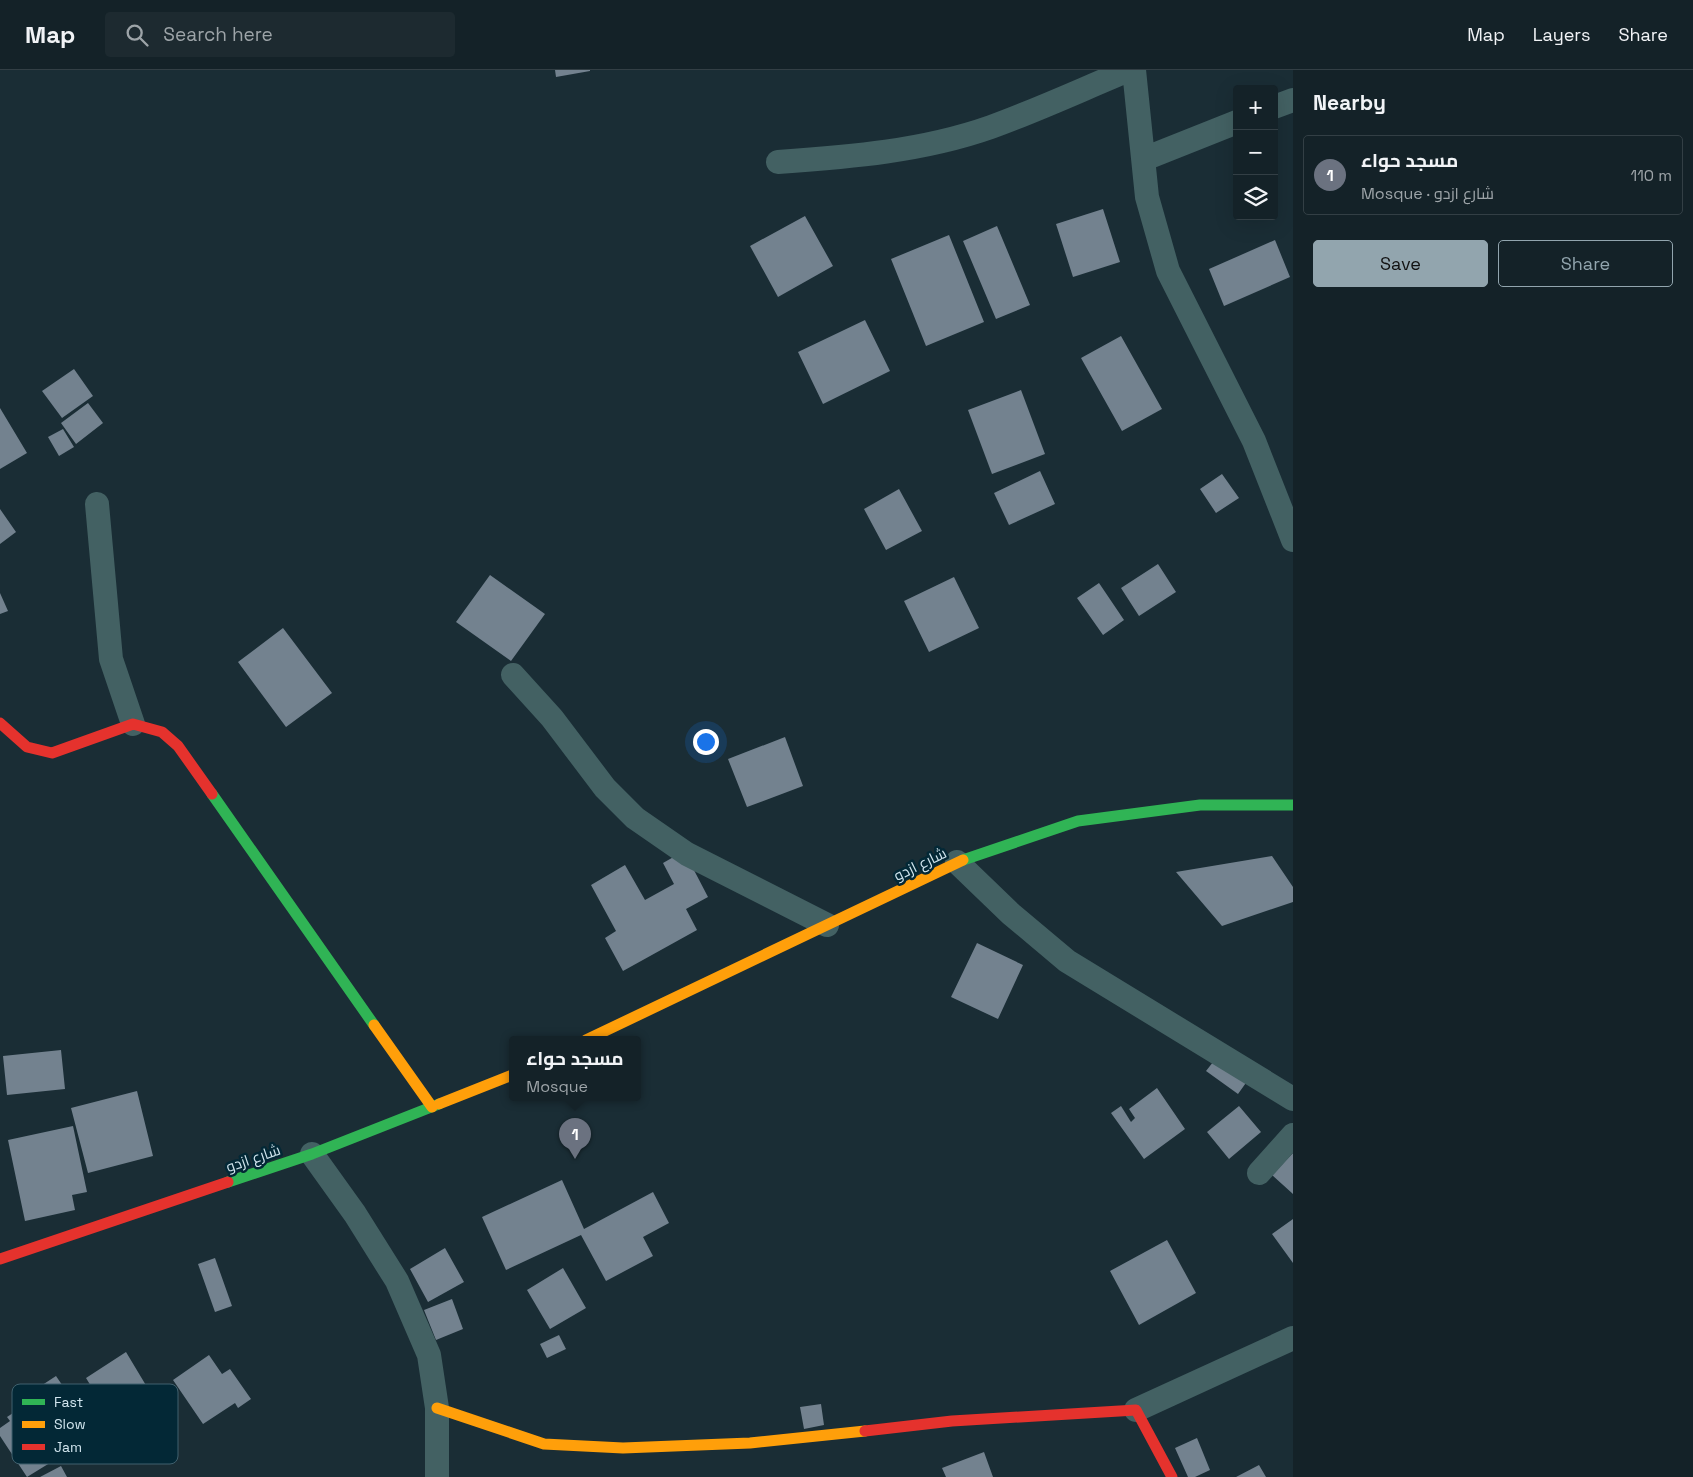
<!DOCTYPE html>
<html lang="en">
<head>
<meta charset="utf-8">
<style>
  body { margin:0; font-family:"Space Grotesk",Cairo,sans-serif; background:#1d2a30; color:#f1f3f6 }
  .controls { position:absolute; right:15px; top:15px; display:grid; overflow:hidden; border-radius:5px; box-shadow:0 5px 20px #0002 }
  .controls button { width:45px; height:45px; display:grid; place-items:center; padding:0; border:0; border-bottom:1px solid #333f45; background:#142228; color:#f1f3f6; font:25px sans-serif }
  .you { position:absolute; left:705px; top:671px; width:18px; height:18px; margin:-12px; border:4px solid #fff; border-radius:50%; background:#1a73e8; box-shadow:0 0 0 8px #1a73e833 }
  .badge { display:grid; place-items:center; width:32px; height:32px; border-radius:50%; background:#92a5ae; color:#fff; font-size:16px; font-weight:700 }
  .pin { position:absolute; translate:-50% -41px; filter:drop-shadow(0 1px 2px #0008) }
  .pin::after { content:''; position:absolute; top:26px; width:18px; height:15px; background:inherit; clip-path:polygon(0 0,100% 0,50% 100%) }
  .popup { position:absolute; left:509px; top:966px; width:132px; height:65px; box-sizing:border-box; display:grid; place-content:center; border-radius:5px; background:#142228; filter:drop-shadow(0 1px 4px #0005); font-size:16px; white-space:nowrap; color:#9da4a8 }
  .popup b { font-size:19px; color:#f1f3f6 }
  .popup::after { content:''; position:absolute; left:50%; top:100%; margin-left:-10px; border:10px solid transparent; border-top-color:#142228 }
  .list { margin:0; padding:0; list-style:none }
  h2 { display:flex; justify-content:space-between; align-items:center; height:65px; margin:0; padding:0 20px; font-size:21px }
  h2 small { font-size:16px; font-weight:400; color:#9da4a8 }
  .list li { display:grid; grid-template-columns:32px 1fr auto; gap:15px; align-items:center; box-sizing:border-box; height:80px; margin:0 10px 10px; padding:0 10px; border:1px solid #333f45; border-radius:5px }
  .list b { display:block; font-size:19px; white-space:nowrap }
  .list p { margin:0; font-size:16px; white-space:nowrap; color:#9da4a8 }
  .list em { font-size:16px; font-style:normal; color:#9da4a8 }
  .actions { display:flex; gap:10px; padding:15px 20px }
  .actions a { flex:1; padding:11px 0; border:1px solid #92a5ae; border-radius:5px; text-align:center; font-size:18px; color:#92a5ae }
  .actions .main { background:#92a5ae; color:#111 }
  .icon { flex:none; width:28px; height:28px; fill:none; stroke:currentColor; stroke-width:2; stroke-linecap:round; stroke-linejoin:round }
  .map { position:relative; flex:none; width:1293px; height:1407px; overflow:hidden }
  header { display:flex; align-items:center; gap:30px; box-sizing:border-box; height:70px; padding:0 25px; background:#142228; border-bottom:1px solid #333f45 }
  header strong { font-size:24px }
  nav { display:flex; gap:28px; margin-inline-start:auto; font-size:18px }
  .search { width:350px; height:45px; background:#1d2a30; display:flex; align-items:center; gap:12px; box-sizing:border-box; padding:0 18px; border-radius:5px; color:#9da4a8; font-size:19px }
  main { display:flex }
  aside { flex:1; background:#142228 }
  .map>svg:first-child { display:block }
  .building { fill:#73828f }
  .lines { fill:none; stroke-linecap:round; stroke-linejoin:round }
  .street { stroke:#436163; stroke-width:24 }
  .fast { stroke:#30b455; stroke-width:11 }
  .slow { stroke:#ff9f0a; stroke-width:11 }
  .jam { stroke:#e5322d; stroke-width:11 }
  .labels { text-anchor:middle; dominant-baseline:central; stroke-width:5; stroke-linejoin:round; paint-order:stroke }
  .street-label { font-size:15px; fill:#d2e6ef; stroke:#032836 }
  .key { fill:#032836; stroke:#41616e; stroke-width:1 }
  .key-label { font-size:14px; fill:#d2e6ef }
</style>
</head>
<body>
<header>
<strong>Map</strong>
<div class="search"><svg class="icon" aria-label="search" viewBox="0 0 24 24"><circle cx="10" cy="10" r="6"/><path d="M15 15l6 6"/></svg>Search here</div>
<nav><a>Map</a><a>Layers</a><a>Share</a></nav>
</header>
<main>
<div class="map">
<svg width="1293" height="1407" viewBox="0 0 1293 1407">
  <rect width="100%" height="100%" fill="#1a2d35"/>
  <path class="building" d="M 555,0 L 590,0 L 590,1 L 556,7 Z
    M 1103,139 L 1120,192 L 1073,207 L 1056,154 Z
    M 805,146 L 833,196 L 778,227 L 750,176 Z
    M 997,156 L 1030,235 L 996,249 L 963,171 Z
    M 949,165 L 984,252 L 926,276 L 891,189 Z
    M 1275,170 L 1290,207 L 1224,236 L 1209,199 Z
    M 865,250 L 890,301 L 823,334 L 798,282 Z
    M 1121,266 L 1162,339 L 1122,361 L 1081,288 Z
    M 74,299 L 93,326 L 62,348 L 42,321 Z
    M 1021,320 L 1045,384 L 992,404 L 968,340 Z
    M 88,333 L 103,353 L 76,374 L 61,353 Z
    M 0,338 L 27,383 L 0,399 Z
    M 63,359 L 74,377 L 59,386 L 48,367 Z
    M 1040,401 L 1055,434 L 1009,455 L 994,423 Z
    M 1222,404 L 1239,428 L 1216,443 L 1200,419 Z
    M 899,419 L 922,461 L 886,480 L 864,439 Z
    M 0,439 L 16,462 L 0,474 Z
    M 1158,494 L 1176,522 L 1139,546 L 1121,518 Z
    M 490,505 L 545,544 L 511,591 L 456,552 Z
    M 954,507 L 979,558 L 929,582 L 904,531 Z
    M 1099,513 L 1124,550 L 1103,565 L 1077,528 Z
    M 0,523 L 8,541 L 0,544 Z
    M 283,558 L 332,623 L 286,657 L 238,592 Z
    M 785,667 L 803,716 L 747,737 L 728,689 Z
    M 684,781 L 708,827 L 686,839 L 697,860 L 623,901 L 605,868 L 616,861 L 591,815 L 625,795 L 645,830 L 674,814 L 663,793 Z
    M 1272,786 L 1293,817 L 1293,832 L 1222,856 L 1176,802 Z
    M 977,873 L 1023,895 L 998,949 L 951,927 Z
    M 61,980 L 65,1019 L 7,1025 L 3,986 Z
    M 1217,987 L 1248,1010 L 1238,1024 L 1206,1001 Z
    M 1157,1018 L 1185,1059 L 1144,1089 L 1111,1043 L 1121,1036 L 1131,1052 L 1135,1048 L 1129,1039 Z
    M 137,1021 L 153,1086 L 88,1103 L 71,1038 Z
    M 1239,1036 L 1261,1062 L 1229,1089 L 1207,1062 Z
    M 73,1056 L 87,1122 L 72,1125 L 75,1140 L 25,1151 L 8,1070 Z
    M 1293,1083 L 1293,1124 L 1272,1105 Z
    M 562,1110 L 584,1159 L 653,1122 L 669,1153 L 643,1167 L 653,1186 L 606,1211 L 581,1165 L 506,1200 L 482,1147 Z
    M 1293,1149 L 1293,1193 L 1272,1164 Z
    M 1167,1170 L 1196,1223 L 1139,1255 L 1110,1201 Z
    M 445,1178 L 464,1212 L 428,1232 L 410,1199 Z
    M 215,1188 L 232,1236 L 215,1242 L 198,1194 Z
    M 563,1198 L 586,1238 L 550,1259 L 527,1220 Z
    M 452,1229 L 463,1259 L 436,1270 L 424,1240 Z
    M 559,1265 L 566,1279 L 547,1288 L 540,1274 Z
    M 126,1282 L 153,1327 L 113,1352 L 86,1308 Z
    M 209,1285 L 222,1304 L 230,1299 L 251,1329 L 238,1338 L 235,1333 L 203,1354 L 173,1310 Z
    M 56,1306 L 71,1328 L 42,1347 L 66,1383 L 27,1407 L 0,1366 L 0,1358 L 10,1351 L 7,1347 L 34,1329 L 30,1323 Z
    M 152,1333 L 165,1354 L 154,1361 L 141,1340 Z
    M 821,1334 L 824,1355 L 804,1359 L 800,1337 Z
    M 1197,1368 L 1210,1400 L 1195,1407 L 1188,1407 L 1175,1378 Z
    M 984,1382 L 993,1407 L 946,1407 L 942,1398 Z
    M 1259,1395 L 1266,1407 L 1236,1407 Z
    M 61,1396 L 67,1407 L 40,1407 Z"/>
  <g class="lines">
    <path class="street" d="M 1134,0 L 1147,127 L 1168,201 L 1254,371 L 1293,470
      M 1274,37 L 1293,30
      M 1144,89 L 1237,52
      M 778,92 C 850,87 923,81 991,57 C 1038,40 1083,19 1129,0
      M 97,434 L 111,589 L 133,654
      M 513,605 L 552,648 L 605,718 L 635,748 L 687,784 L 827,855
      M 957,792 L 1011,844 L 1067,891 L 1293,1029
      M 312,1084 L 355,1144 L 397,1211 L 429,1285 L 437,1338 L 437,1407
      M 1259,1103 L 1293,1065
      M 1136,1340 L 1293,1268"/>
    <path class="fast" d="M 212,724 L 374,955
      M 963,790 L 1078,751 L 1200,735 L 1293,735
      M 228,1112 L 312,1084 L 439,1034"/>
    <path class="slow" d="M 374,955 L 432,1037
      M 586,970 L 963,790
      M 439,1034 L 512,1005
      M 437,1338 L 544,1374 L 623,1378 L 750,1373 L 865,1361"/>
    <path class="jam" d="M 0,653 L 27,677 L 52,683 L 133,654 L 162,662 L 178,676 L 212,724
      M 0,1189 L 228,1112
      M 865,1361 L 952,1351 L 1136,1340 L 1172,1407"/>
  </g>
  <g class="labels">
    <g class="street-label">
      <text transform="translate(920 794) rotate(-26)">شارع ازدو</text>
      <text transform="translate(253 1088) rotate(-19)">شارع ازدو</text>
    </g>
  </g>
  <rect x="12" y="1314" width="166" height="80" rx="8" class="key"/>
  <rect x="22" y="1329" width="23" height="6" fill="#30b455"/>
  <rect x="22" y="1351" width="23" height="7" fill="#ff9f0a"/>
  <rect x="22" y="1374" width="23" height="6" fill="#e5322d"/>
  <g class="key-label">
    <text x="54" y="1337">Fast</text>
    <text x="54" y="1359">Slow</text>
    <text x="54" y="1382">Jam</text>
  </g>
</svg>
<div class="controls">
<button>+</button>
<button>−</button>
<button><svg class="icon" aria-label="layers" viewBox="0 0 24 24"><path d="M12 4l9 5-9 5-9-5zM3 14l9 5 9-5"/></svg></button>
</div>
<div class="you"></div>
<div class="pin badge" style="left:575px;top:1089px;background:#6b7280">1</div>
<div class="popup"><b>مسجد حواء</b>Mosque</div>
</div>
<aside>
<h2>Nearby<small></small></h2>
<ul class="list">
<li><span class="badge" style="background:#6b7280">1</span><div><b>مسجد حواء</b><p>Mosque · شارع ازدو</p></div><em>110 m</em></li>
</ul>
<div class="actions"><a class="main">Save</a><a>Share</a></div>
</aside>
</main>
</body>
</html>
